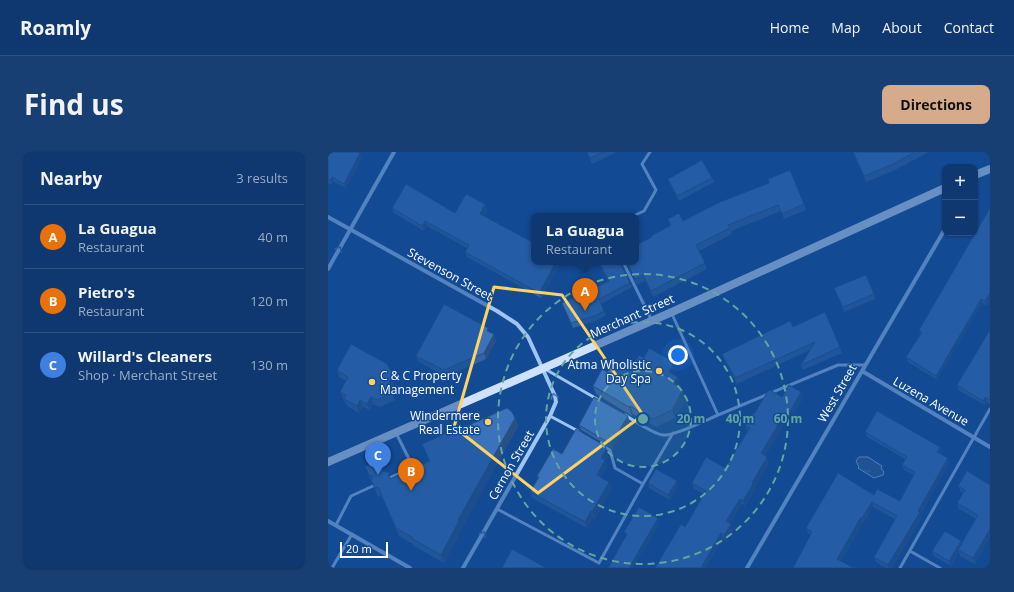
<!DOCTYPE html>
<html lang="en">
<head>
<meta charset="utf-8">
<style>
  body { margin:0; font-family:"Open Sans",sans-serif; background:#173f74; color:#f1f3f6 }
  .controls { position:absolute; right:12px; top:12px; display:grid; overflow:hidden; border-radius:8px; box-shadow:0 1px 3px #0004 }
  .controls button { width:36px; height:36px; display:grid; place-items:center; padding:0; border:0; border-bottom:1px solid #2e5282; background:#0e386f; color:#f1f3f6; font:20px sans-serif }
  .scale { position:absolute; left:12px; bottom:10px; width:48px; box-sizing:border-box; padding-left:4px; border:2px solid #fff; border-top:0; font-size:11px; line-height:14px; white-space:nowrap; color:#fff; -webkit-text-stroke:3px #124a94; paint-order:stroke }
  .you { position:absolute; left:350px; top:203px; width:14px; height:14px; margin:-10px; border:3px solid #fff; border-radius:50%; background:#1a73e8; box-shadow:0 0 0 6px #1a73e833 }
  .badge { display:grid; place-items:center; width:26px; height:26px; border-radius:50%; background:#d6ab8b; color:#fff; font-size:13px; font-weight:700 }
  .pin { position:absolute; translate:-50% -33px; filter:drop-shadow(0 1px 2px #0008) }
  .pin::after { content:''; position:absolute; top:21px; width:14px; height:12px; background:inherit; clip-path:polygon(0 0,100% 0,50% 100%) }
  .popup { position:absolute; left:203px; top:61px; width:108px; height:52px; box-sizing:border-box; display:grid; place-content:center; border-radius:8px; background:#0e386f; filter:drop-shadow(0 1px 3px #0005); font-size:13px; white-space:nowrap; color:#9bacc3 }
  .popup b { font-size:15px; color:#f1f3f6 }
  .popup::after { content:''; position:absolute; left:50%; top:100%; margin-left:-8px; border:8px solid transparent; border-top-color:#0e386f }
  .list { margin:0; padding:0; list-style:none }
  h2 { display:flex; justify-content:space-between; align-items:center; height:52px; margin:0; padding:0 16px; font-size:17px }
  h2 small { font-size:13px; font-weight:400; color:#9bacc3 }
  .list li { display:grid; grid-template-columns:26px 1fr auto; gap:12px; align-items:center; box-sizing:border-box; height:64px; padding:0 16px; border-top:1px solid #2e5282 }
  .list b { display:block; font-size:15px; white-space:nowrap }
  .list p { margin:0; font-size:13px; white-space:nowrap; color:#9bacc3 }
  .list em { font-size:13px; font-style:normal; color:#9bacc3 }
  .map { position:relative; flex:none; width:662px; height:416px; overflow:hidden; border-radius:8px }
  header { display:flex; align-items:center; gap:24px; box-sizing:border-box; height:56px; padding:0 20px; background:#0e386f; border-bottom:1px solid #2e5282 }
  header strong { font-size:19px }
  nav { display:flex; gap:22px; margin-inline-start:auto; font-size:14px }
  .intro { display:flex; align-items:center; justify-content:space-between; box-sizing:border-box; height:96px; padding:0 24px }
  h1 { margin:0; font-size:28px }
  .button { padding:10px 18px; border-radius:8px; background:#d6ab8b; color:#111; font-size:14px; font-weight:700 }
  main { display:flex; gap:24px; padding:0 24px }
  aside { flex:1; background:#0e386f; border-radius:8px; box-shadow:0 1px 3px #0004 }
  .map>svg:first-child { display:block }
  .water { fill:url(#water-ripples); stroke:#91bff6 }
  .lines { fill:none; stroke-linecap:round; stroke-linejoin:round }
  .service { stroke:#9fc5f3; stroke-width:3 }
  .minor { stroke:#9fc5f3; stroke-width:4 }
  .secondary { stroke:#cfe2fd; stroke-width:8 }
  .wall { fill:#3263a2 }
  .shaded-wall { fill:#295084 }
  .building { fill:#3a73bc; stroke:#295084 }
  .oneway { stroke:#4375b5 }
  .marked { fill:none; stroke:#ffd261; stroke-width:3; stroke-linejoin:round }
  .ring { fill:none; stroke:#63a6a1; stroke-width:2; stroke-dasharray:7 5 }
  .poi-dot { fill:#ffd261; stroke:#124a94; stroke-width:1.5 }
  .labels { text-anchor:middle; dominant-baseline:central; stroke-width:3; stroke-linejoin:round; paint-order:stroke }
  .street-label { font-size:12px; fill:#fff; stroke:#124a94 }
  .poi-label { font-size:12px; fill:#fff; stroke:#124a94; text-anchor:end }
  .centre { fill:#63a6a1; stroke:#124a94; stroke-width:2 }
  .ring-label { font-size:12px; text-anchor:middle; font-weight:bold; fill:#63a6a1; stroke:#124a94; stroke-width:3; stroke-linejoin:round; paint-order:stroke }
</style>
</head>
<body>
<header>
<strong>Roamly</strong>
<nav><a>Home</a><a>Map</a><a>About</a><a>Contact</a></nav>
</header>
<div class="intro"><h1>Find us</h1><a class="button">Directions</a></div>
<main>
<aside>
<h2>Nearby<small>3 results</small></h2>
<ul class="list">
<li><span class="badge" style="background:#e8710a">A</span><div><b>La Guagua</b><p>Restaurant</p></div><em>40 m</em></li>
<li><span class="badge" style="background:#e8710a">B</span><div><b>Pietro's</b><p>Restaurant</p></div><em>120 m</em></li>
<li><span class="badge" style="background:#3f7fe0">C</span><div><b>Willard's Cleaners</b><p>Shop · Merchant Street</p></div><em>130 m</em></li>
</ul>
</aside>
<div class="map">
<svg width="662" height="416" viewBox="0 0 662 416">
  <defs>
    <pattern id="water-ripples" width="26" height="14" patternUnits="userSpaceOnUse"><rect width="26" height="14" fill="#325a91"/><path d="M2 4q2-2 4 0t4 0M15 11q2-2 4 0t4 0" fill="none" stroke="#5173a2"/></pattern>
  </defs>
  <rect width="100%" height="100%" fill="#124a94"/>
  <path class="water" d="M 531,305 L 540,305 L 554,314 L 553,316 L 556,320 L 555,323 L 546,326 L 530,316 L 531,315 L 528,309 Z"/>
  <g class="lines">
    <path class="service" d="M 305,64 L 316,59 L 328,38 L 314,12 L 322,0
      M 295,110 L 323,167
      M 344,162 L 390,263 L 510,213 L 537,213
      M 217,217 L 269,247
      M 297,263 C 305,268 326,282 335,283 C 347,284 378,268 390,263
      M 222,264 L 250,279
      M 61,326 L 85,315 L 68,281
      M 315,332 L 345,281
      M 169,357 L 271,411 L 315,332 L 287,316 L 282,298 L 275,294
      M 8,373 L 23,344 L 45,334
      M 582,399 L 612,416
      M 4,416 L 24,382
      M 572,416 L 662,257"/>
    <path class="minor" d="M 0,65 L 169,159 L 189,172 L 200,185 L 227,244 L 228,250 L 222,264 L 135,416
      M 0,117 L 66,0
      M 534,219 L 662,295
      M 0,369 L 82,416
      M 419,416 L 617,77"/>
    <path class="secondary" d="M 647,23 L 662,17
      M 0,310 L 344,160 L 617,36"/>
  </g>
  <path class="wall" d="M 0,0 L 34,6 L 18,36 L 6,30 L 4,33 L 0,31 Z
    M 259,0 L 287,0 L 287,1 L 264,12 Z
    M 525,0 L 601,0 L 567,18 L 538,30 Z
    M 384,26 L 386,30 L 351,49 L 341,31 L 340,27 Z
    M 392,50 L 476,52 L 478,58 L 456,67 L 453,59 L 403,79 L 404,82 L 371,99 L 377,111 L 379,117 L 325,145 L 317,129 L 309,133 L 298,110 L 308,110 L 324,85 L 342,74 L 340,67 L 355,69 Z
    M 157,52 L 159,57 L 156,64 L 204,90 L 205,92 L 206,110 L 231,110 L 232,112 L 213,146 L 139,105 L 137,100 L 139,96 L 99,74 L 96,79 L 66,61 L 64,56 L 127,61 Z
    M 662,56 L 662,149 L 659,154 L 654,151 L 609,228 L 580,210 L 578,205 L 593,183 L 591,178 Z
    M 270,110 L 292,110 L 304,135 L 273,152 L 278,163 L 268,169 L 245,176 L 234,151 L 280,129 Z
    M 506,136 L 546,142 L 547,147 L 516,160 Z
    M 465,175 L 512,195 L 514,201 L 475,218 L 473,213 L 482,198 L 409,232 L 396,207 L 394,202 Z
    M 662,178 L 662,252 L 659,250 L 657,253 L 630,238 L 629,233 Z
    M 162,180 L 168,189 L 158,207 L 118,225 L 91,210 L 88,204 Z
    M 316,206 L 348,221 L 347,223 L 350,225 L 353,233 L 351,235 L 358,245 L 347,266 L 328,275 L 305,262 L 304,264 L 268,242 L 265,234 L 279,220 L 299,213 Z
    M 9,218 L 67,229 L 62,240 L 64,241 L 67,248 L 52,255 L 45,252 L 42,258 L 35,255 L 31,261 L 19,254 L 16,248 L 15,247 L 12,240 L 18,229 L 11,225 Z
    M 473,240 L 475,246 L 461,270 L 458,269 L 437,304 L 441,311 L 426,336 L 427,337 L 417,354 L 414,352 L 402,371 L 405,377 L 398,389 L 395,387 L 376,342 L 366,337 L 364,331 L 397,316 L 420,280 L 419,279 L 417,273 L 426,262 L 454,245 Z
    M 300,264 L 301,269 L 285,297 L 253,278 L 251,273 Z
    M 187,266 L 190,274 L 134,376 L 134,377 L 116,411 L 86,394 L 85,392 L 71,384 L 53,343 L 50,345 L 37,314 L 62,327 L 102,310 L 94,292 L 121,282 Z
    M 537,280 L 612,295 L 614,300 L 613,302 L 621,311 L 593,362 L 594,365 L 564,416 L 558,416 L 548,410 L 546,405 L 567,367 L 545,355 L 536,371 L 535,370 L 513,409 L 465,416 L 483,383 L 480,381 L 478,376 L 546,343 L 572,349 L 586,323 L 576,318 L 574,313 L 577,307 L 539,285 Z
    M 234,302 L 281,304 L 277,309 L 279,315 L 273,325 L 284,336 L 267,367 L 265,366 L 259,376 L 204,346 L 202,340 L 210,326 L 209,324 Z
    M 320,331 L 350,333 L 342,348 L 321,336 Z
    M 662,333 L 647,412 L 632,404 L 631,400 L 623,414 L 606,404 L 604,399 L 633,389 L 634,391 L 648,367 L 631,357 L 629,351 L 635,342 L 633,340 L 630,334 Z"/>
  <path class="shaded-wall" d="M 32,1 L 34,6 L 18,36 L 16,32 Z
    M 4,25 L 6,30 L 4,33 L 3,28 Z
    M 157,52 L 159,57 L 154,67 L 152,62 Z
    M 97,69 L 99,74 L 96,79 L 94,74 Z
    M 228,110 L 231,110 L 232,112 L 213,146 L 211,141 Z
    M 662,141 L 662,149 L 659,154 L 657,149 Z
    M 653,147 L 654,151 L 609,228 L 608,224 Z
    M 166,182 L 168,189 L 158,207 L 156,201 Z
    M 345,213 L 348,221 L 344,228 L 341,220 Z
    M 65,223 L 67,229 L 61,243 L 58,236 Z
    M 350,225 L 353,233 L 349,240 L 346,232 Z
    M 355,237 L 358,245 L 347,266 L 344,258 Z
    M 473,240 L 475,246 L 461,270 L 459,265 Z
    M 43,245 L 45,252 L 42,258 L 39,252 Z
    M 657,245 L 659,250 L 657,253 L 655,249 Z
    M 32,248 L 35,255 L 31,261 L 29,254 Z
    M 302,254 L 305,262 L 304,264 L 301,255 Z
    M 456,263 L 458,269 L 435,307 L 433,301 Z
    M 300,264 L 301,269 L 285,297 L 283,292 Z
    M 187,266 L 190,274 L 134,376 L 134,377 L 116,411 L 113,403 L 130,368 Z
    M 277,294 L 281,304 L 277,309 L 279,315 L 271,329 L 269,323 Z
    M 612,295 L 614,300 L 611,305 L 609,300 Z
    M 439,305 L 441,311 L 426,336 L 427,337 L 417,354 L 415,349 L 424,331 Z
    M 620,306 L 621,311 L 593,362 L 594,365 L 564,416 L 561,416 L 560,413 Z
    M 57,315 L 60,323 L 58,327 L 55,319 Z
    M 349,329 L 350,333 L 342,348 L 340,343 Z
    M 281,330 L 284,336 L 267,367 L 264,360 Z
    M 412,347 L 414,352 L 401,375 L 398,369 Z
    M 544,350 L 545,355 L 536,371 L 534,366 Z
    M 263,359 L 265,366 L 259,376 L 257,370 Z
    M 533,365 L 535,370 L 511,412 L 509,407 Z
    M 330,366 L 332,371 L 305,416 L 301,416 Z
    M 403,372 L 405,377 L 398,389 L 396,383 Z
    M 662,377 L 662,386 L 647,412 L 645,406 Z
    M 393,381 L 395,387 L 378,416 L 373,416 Z
    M 633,389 L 635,393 L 630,398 L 631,400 L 623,414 L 621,409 Z"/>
  <path class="building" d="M 0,0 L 29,0 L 32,1 L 16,32 L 4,25 L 3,28 L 0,27 Z
    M 259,0 L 276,0 L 262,6 Z
    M 525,0 L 587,0 L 565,12 L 536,24 Z
    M 374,8 L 384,26 L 349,44 L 340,27 Z
    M 462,18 L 476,52 L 454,62 L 450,53 L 400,73 L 402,76 L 368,93 L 377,111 L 323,139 L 315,123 L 307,127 L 299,110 L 308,110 L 308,93 L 324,85 L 323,84 L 343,73 L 340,67 L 351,61 L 355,69 L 392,50 L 441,31 L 440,27 Z
    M 78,32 L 127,61 L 138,42 L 157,52 L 152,62 L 204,90 L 203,91 L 206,93 L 206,110 L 228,110 L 211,141 L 137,100 L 141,93 L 97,69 L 94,74 L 64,56 Z
    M 662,56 L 662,141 L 657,149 L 653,147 L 608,224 L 578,205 L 594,180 L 591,178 Z
    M 271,110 L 292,110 L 302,131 L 271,147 L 276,159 L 267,164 L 243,171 L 234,151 L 281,129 Z
    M 538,123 L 546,142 L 515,155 L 506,136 Z
    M 116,152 L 160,176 L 159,179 L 166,182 L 156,201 L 116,218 L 88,204 Z
    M 497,160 L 512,195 L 473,213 L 487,190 L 407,226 L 394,202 L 462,169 L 465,175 Z
    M 662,178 L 662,248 L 657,245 L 655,249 L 629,233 Z
    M 23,192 L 59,212 L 65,223 L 58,236 L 64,241 L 49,248 L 43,245 L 39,252 L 32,248 L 29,254 L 16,247 L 18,243 L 12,240 L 20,225 L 9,218 Z
    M 321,196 L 342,208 L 345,213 L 341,220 L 350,225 L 346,232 L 355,237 L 344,258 L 325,267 L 302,254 L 301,255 L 265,234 L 274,217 L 279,220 L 283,214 L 288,216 L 292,210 L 299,213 L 302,207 L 307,210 L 311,203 L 316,206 Z
    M 461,233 L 473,240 L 459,265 L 456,263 L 433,301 L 439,305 L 424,331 L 425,332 L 415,349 L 412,347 L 398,369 L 403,372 L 396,383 L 393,381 L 373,416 L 327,416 L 353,372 L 357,375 L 378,339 L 364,331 L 378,305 L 397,316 L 422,276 L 417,273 L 424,261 L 426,262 L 440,239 L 442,238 L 454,245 Z
    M 266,245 L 300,264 L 283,292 L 251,273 Z
    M 179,256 L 184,260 L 187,266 L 130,368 L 131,369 L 113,403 L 83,386 L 84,385 L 68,376 L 50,335 L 47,336 L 43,328 L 45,324 L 41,323 L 37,314 L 54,307 L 57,315 L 55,319 L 57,320 L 60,320 L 62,327 L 102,309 L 94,292 L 121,280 L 121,282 Z
    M 549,259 L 612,295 L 609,300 L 620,306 L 590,359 L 592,360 L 560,413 L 546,405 L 569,364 L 544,350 L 534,366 L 533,365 L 509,407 L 526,416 L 465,416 L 484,380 L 478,376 L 510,321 L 546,343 L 549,337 L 572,349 L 587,320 L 574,313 L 579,305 L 537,280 Z
    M 248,277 L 277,294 L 278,298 L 273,306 L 277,308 L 269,323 L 281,330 L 264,360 L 263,359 L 257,370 L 202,340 L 211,325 L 209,324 L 225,297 L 234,302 Z
    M 328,317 L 349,329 L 340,343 L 320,331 Z
    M 639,319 L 662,333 L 662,377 L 645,406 L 630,398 L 650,363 L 629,351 L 637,338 L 630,334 Z
    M 311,355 L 330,366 L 301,416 L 280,416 L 299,382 L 296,380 Z
    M 617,379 L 633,389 L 621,409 L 604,399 Z
    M 184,397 L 218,416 L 174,416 Z"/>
  <defs><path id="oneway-chevron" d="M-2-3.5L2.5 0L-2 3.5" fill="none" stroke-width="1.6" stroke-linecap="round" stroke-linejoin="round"/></defs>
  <g class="oneway">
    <use href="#oneway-chevron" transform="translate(11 97) rotate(-61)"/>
    <use href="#oneway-chevron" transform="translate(226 244) rotate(-106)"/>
    <use href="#oneway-chevron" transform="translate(155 382) rotate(-60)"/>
  </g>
  <path d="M0 0H662V416H0ZM 166,135 L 234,143 L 315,263 L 210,341 L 126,275 Z" fill="#124a94" fill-opacity=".55" fill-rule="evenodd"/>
  <path class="marked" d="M 166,135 L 234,143 L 315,263 L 210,341 L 126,275 Z"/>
  <circle cx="315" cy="267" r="48" fill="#63a6a1" fill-opacity=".12"/>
  <g class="ring">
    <circle cx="315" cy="267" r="48"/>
    <circle cx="315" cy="267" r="97"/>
    <circle cx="315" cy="267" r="145"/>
  </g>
  <g class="poi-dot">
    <circle cx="331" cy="219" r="4"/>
    <circle cx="44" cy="230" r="4"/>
    <circle cx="160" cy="270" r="4"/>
  </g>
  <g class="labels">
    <g class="street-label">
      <text transform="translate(122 122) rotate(29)">Stevenson Street</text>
      <text transform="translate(304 164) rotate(-24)">Merchant Street</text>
      <text transform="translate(509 241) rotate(-60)">West Street</text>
      <text transform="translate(603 249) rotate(30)">Luzena Avenue</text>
      <text transform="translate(183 313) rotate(-60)">Cernon Street</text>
    </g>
    <g class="poi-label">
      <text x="323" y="212">Atma Wholistic<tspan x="323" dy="14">Day Spa</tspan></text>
      <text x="52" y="223" text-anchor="start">C &amp; C Property<tspan x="52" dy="14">Management</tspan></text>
      <text x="152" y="263">Windermere<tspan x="152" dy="14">Real Estate</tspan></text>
    </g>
  </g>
  <circle cx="315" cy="267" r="6" class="centre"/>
  <g class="ring-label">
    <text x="363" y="271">20 m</text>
    <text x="412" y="271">40 m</text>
    <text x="460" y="271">60 m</text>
  </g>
</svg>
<div class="controls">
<button>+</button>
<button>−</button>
</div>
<div class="scale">20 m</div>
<div class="you"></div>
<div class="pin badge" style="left:257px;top:159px;background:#e8710a">A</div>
<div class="popup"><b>La Guagua</b>Restaurant</div>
<div class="pin badge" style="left:83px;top:339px;background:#e8710a">B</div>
<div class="pin badge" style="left:50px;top:323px;background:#3f7fe0">C</div>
</div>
</main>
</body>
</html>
